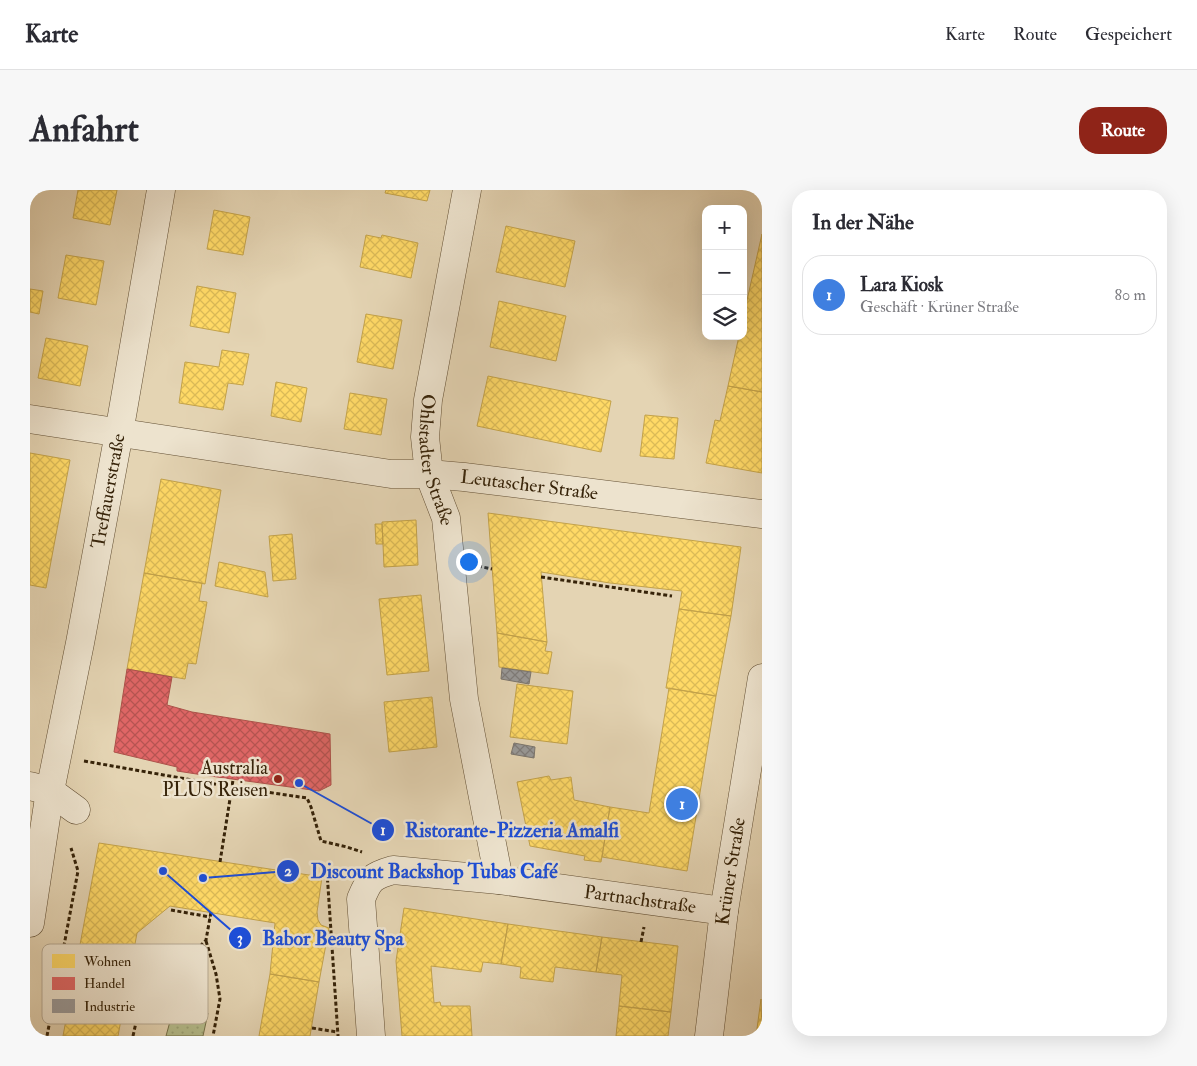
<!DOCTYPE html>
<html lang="de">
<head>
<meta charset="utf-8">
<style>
  body { margin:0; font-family:"IM FELL Double Pica",serif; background:#f7f7f7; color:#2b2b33 }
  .controls { position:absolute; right:15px; top:15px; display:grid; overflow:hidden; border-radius:10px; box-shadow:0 5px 20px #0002 }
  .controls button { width:45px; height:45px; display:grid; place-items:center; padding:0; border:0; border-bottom:1px solid #e1e1e2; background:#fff; color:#2b2b33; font:25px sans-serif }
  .you { position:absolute; left:438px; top:371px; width:18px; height:18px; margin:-12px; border:4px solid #fff; border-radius:50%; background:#1a73e8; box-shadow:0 0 0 8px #1a73e833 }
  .badge { display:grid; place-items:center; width:32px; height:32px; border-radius:50%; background:#8f2418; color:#fff; font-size:16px; font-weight:700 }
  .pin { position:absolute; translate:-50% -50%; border:2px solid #fff; box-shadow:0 1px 5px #0006 }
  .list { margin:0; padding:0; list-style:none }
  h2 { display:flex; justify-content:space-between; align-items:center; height:65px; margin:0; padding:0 20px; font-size:21px }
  h2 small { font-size:16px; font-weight:400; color:#7c7c81 }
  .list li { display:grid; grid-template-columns:32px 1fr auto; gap:15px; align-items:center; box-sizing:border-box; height:80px; margin:0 10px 10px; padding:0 10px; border:1px solid #e1e1e2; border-radius:20px }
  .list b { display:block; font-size:19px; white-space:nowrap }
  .list p { margin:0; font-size:16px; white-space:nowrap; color:#7c7c81 }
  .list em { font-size:16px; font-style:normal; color:#7c7c81 }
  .icon { flex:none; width:28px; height:28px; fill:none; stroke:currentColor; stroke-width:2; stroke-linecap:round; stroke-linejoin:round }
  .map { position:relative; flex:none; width:732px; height:846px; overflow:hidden; border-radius:20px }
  header { display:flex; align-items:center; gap:30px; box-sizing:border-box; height:70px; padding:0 25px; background:#fff; border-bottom:1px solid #e1e1e2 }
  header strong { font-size:24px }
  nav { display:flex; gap:28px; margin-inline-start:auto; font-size:18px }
  .intro { display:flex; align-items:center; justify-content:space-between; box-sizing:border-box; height:120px; padding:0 30px }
  h1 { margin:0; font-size:35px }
  .button { padding:12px 22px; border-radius:20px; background:#8f2418; color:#fff; font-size:18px; font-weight:700 }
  main { display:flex; gap:30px; padding:0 30px }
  aside { flex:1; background:#fff; border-radius:20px; box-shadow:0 5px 20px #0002 }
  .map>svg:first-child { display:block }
  .park { fill:url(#park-dots); stroke:#75704a }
  .homes { fill:url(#homes-cross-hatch); stroke:#c3a24a }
  .shops { fill:url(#shops-cross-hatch); stroke:#ad524a }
  .industry { fill:url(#industry-cross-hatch); stroke:#7b766e }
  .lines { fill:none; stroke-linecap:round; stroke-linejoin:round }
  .minor-casing { stroke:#624f34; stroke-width:29 }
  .path { stroke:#362309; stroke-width:3; stroke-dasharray:4 2.5; stroke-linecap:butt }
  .minor { stroke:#ede3ce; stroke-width:28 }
  .poi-dot { fill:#8f2418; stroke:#ede3ce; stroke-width:2 }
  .labels { text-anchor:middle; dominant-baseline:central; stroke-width:5; stroke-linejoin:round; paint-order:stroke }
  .street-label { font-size:19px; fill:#362309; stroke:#ede3ce }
  .poi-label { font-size:19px; fill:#362309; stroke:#ede3ce; text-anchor:end }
  .key { fill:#ede3ce; stroke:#b6a993; stroke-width:1 }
  .key-label { font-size:14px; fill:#362309 }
  .leader { fill:none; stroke:#1d4ed8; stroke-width:2 }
  .callout-dot { fill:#1d4ed8; stroke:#ede3ce; stroke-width:2 }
  .mark-label { font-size:15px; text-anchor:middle; font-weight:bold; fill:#fff }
  .callout-label { font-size:20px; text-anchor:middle; font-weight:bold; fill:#1d4ed8; stroke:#ede3ce; stroke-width:5; stroke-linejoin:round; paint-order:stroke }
</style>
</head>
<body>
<header>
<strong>Karte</strong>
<nav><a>Karte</a><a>Route</a><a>Gespeichert</a></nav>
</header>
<div class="intro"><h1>Anfahrt</h1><a class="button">Route</a></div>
<main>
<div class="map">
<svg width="732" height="846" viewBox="0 0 732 846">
  <defs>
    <pattern id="park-dots" width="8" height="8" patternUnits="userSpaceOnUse" patternTransform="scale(1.25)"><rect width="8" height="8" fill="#b4bd8c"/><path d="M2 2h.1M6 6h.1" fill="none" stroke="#9ba277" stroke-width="1.8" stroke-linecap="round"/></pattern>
    <pattern id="homes-cross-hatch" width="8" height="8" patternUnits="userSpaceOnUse" patternTransform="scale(1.25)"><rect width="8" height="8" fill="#ffd966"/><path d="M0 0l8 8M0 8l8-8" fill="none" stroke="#dbba57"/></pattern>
    <pattern id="shops-cross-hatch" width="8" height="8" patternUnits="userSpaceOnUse" patternTransform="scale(1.25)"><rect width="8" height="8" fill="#e06666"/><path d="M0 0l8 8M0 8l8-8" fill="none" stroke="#b65452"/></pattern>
    <pattern id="industry-cross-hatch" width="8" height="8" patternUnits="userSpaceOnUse" patternTransform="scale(1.25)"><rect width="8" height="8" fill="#999"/><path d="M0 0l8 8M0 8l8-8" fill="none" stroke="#7e7c7b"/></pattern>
  </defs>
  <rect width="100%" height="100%" fill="#e4d4b3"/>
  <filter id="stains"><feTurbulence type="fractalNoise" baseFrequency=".004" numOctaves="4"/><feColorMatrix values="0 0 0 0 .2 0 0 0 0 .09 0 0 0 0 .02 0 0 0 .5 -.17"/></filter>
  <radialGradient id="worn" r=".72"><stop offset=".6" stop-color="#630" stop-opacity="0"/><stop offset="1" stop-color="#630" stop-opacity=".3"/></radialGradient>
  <path class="park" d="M 144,817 L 178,823 L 173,846 L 136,846 Z"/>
  <path class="homes" d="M 48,0 L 87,0 L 80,35 L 43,28 Z
    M 356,0 L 400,0 L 397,11 L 355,3 Z
    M 184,20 L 220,27 L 213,65 L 177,59 Z
    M 476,36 L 545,51 L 535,97 L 466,82 Z
    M 732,44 L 732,202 L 698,196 L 709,146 L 713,146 L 713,128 Z
    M 336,45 L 351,48 L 352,45 L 388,53 L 381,88 L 330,77 Z
    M 36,65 L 74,71 L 66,115 L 28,108 Z
    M 167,96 L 206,103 L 199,143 L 160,136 Z
    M 0,99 L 13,101 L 9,124 L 0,122 Z
    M 469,111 L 536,126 L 526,171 L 460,157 Z
    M 336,124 L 372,130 L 363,179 L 327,172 Z
    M 16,148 L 58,156 L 50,196 L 8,188 Z
    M 192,160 L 219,164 L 213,195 L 198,193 L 193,220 L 149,213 L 155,172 L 189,177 Z
    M 458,186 L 581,211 L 571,262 L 447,236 Z
    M 246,192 L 277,198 L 271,232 L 241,226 Z
    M 698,196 L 732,202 L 732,283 L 676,273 L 685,230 L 690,231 Z
    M 320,203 L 357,209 L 351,245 L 314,239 Z
    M 615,225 L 648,228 L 644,269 L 610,266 Z
    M 0,263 L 40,270 L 16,398 L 0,395 Z
    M 131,289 L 191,300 L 175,394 L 114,383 Z
    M 458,323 L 711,357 L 701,426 L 649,419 L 652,401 L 580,393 L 511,382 L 517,452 L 467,443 Z
    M 386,330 L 388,375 L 354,377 L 352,332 Z
    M 345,334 L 352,334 L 353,354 L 346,354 Z
    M 262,344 L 266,389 L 243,391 L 239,346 Z
    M 189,372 L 235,382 L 238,407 L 185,396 Z
    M 114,383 L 172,393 L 169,411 L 177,412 L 166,474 L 158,473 L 155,489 L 97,479 Z
    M 391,405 L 399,481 L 357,485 L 349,409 Z
    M 649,419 L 701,426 L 686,506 L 636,498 Z
    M 467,443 L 517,452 L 515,461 L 522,462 L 518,484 L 469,477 Z
    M 487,494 L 543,501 L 537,554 L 480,547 Z
    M 639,498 L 686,506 L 657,681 L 572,667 L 580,617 L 619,623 Z
    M 402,507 L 407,557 L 359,562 L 354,512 Z
    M 519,586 L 521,590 L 541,587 L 544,610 L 580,617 L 571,672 L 554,670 L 555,666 L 500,656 L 487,592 Z
    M 69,653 L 292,687 L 287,722 L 288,730 L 291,735 L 299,738 L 289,792 L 240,784 L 245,733 L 140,716 L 107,743 L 88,846 L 33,846 Z
    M 374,718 L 478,734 L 471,774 L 453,772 L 451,782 L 401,776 L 404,813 L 410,812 L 411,816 L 440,816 L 442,846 L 372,846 L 366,771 Z
    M 478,734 L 572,747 L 566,782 L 525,777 L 523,792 L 490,788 L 491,777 L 471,774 Z
    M 572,747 L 648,756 L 641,822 L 589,816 L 592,785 L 566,782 Z
    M 240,784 L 289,792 L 280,846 L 229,846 Z
    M 731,809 L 732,846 L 726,846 Z
    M 589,816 L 641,822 L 638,846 L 586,846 Z"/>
  <path class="shops" d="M 97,479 L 142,487 L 137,515 L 162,522 L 300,544 L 301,595 L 289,601 L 173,585 L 147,581 L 147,577 L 84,562 Z"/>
  <path class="industry" d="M 472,478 L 501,482 L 499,494 L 471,489 Z
    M 484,553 L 505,557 L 504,568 L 481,564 Z"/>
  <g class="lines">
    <defs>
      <g id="minor">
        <path id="s1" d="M 437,0 L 398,210 L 395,247 L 399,284 L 416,328 L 434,509 L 469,690"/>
        <path id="s2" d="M 0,229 L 361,284 L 399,284 L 434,287 L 732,324"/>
        <path d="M 0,596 L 20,601 L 46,620"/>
        <path id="s3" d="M 0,733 L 20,601 L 50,453 L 89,243 L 131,0"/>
        <path id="s4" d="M 341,846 L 331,709 C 339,689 342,686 363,680 L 469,690 L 694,721"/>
        <path id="s5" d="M 679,846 L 694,721 L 732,488"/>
      </g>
    </defs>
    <use href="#minor" class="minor-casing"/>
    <path class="path" d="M 448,376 L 462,379
      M 511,387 L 642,406
      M 54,571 L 202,597 L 277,608 L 281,617 L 291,651 L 317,657 L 332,662
      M 190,672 L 203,590
      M 297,682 L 308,846
      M 141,720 L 180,727
      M 176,751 L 186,784 L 190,809 L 183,846
      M 611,752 L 614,737
      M 282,838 L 307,842
      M 17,846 L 48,681 L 41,658
      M 103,846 L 115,792 L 129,791 L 152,775 L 176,750 L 181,722"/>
    <use href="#minor" class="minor"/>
  </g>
  <circle class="poi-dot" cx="248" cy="589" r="5"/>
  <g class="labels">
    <g class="street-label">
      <text stroke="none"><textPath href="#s1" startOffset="275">Ohlstadter Straße</textPath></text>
      <text stroke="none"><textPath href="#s2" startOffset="504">Leutascher Straße</textPath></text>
      <text stroke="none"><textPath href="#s3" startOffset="439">Treffauerstraße</textPath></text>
      <text stroke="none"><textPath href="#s5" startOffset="166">Krüner Straße</textPath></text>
      <text stroke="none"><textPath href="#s4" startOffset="432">Partnachstraße</textPath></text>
    </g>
    <g class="poi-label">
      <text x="238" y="578">Australia<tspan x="238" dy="22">PLUS Reisen</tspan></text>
    </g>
  </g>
  <rect x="12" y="754" width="166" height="80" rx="8" class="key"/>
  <rect x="22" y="764" width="23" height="14" fill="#ffd966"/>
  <rect x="22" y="787" width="23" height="13" fill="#e06666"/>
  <rect x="22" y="809" width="23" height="14" fill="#999"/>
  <g class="key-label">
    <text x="54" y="776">Wohnen</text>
    <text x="54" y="798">Handel</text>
    <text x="54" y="821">Industrie</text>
  </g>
  <path class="leader" d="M269 593L353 640M173 688L258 681M133 681L210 748"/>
  <g class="callout-dot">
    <circle cx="269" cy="593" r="5"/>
    <circle cx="173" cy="688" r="5"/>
    <circle cx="133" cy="681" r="5"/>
    <circle cx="353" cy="640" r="12"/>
    <circle cx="258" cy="681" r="12"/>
    <circle cx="210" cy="748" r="12"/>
  </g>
  <g class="mark-label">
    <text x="353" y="645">1</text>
    <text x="258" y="686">2</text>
    <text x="210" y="753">3</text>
  </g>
  <g class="callout-label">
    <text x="482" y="647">Ristorante-Pizzeria Amalfi</text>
    <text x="404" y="688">Discount Backshop Tubas Café</text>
    <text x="303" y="755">Babor Beauty Spa</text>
  </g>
  <rect width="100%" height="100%" filter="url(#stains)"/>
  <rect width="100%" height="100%" fill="url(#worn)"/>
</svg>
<div class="controls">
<button>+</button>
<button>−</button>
<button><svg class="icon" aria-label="layers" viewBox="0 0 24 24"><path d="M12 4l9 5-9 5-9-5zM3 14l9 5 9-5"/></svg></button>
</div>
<div class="you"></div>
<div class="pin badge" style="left:652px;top:614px;background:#3f7fe0">1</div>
</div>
<aside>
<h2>In der Nähe<small></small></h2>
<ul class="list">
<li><span class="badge" style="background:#3f7fe0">1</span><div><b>Lara Kiosk</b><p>Geschäft · Krüner Straße</p></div><em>80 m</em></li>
</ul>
</aside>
</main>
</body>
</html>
